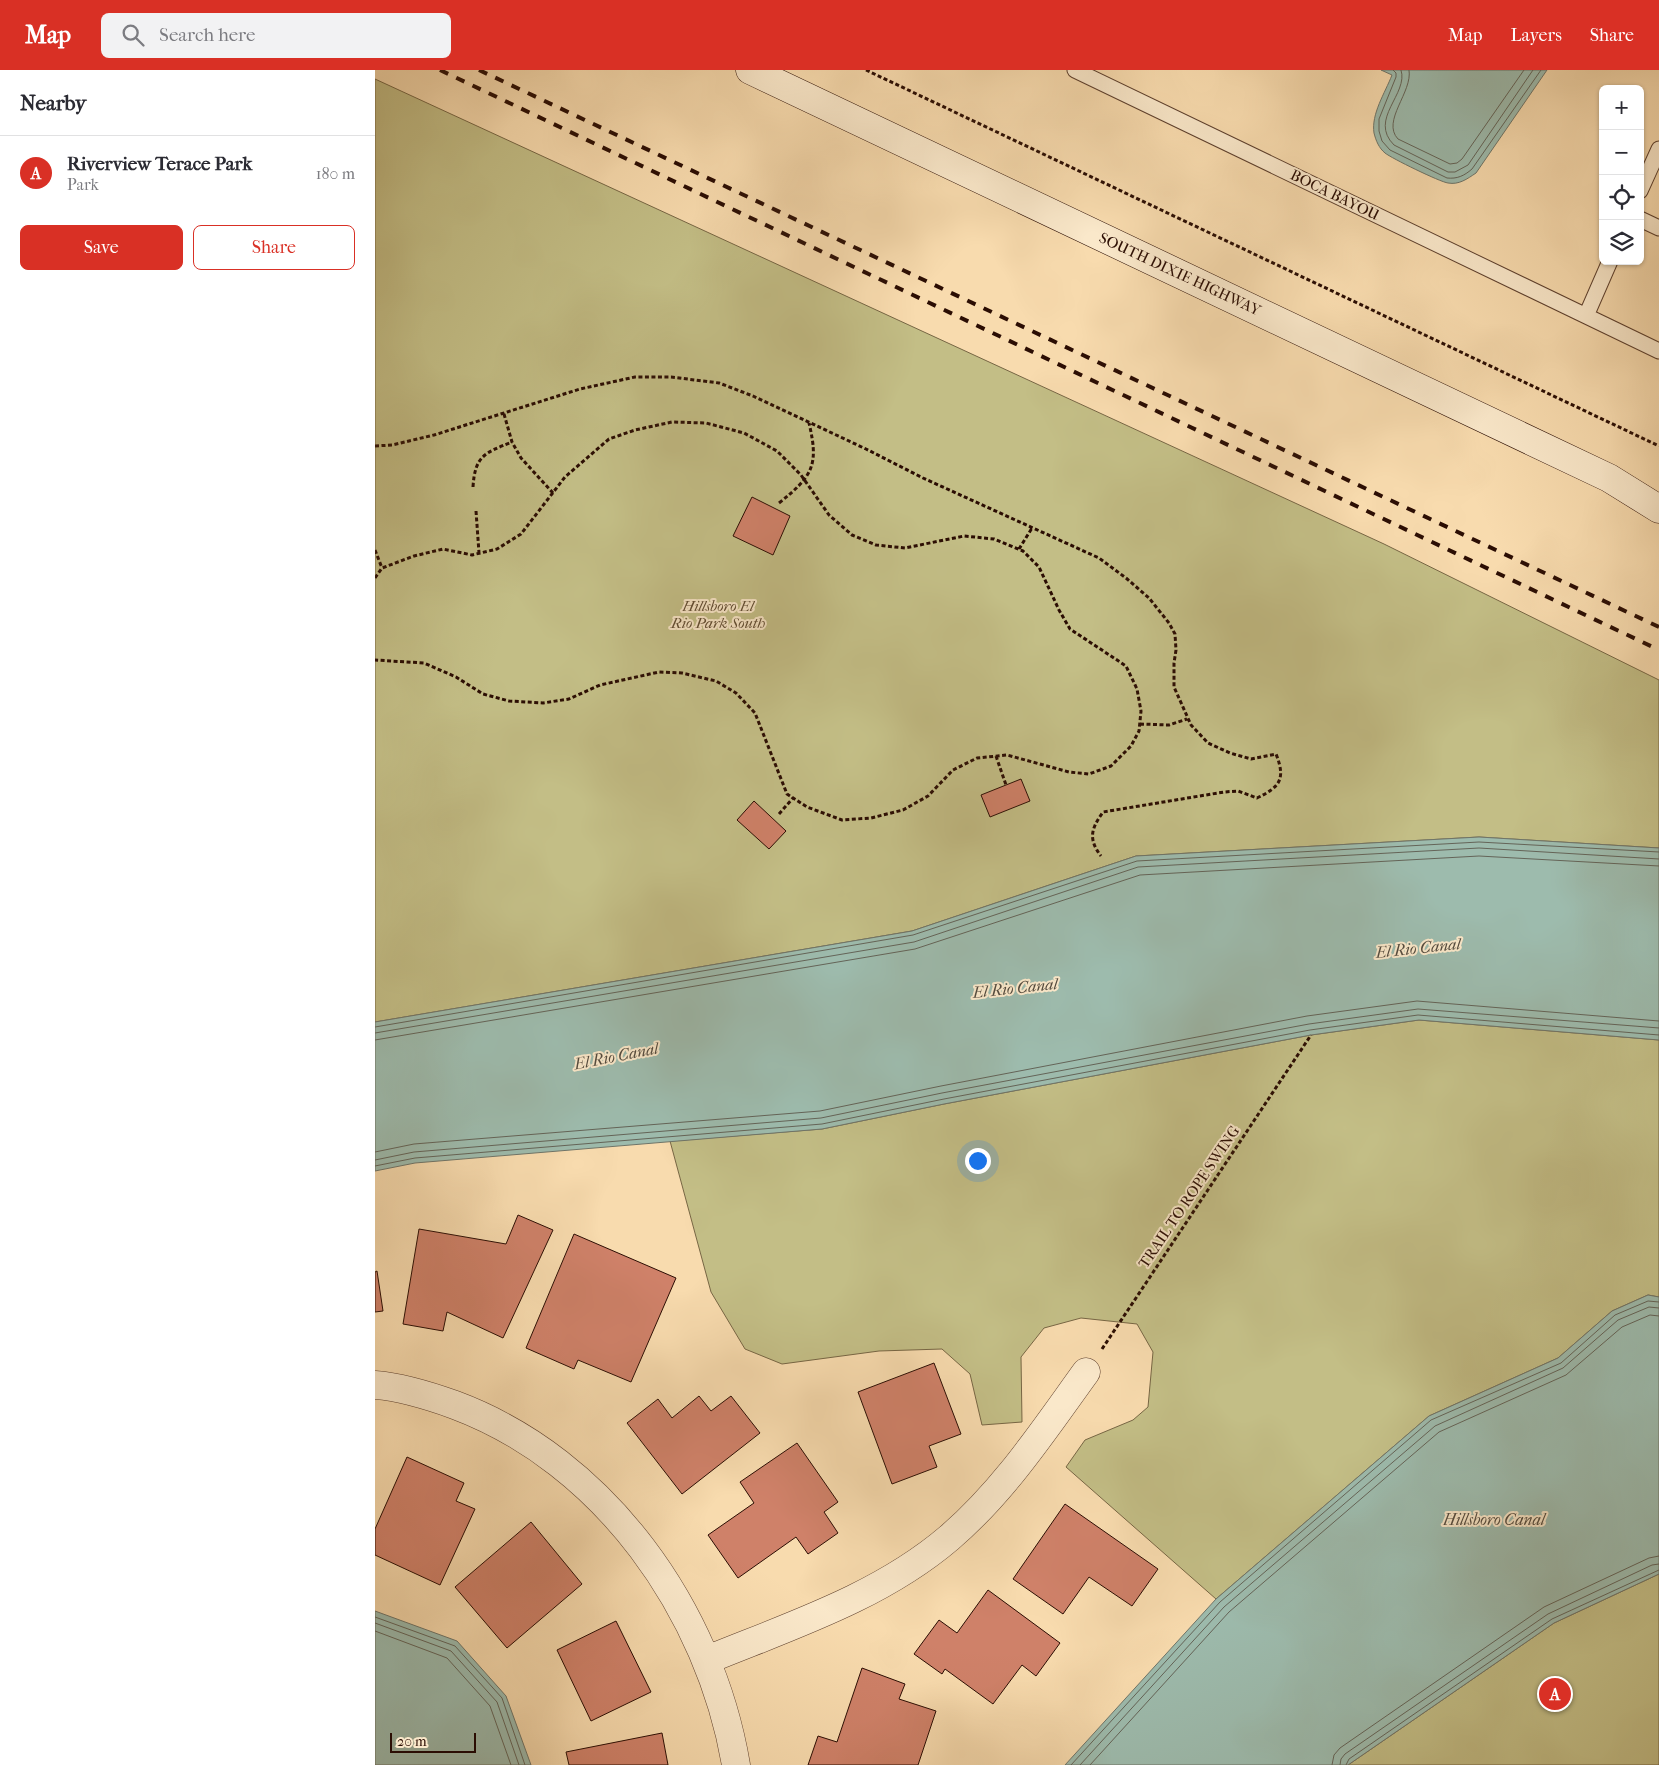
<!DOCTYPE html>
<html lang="en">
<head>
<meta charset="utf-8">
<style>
  body { margin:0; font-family:"IM FELL French Canon",serif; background:#f2f2f3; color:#2b2b33 }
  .controls { position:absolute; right:15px; top:15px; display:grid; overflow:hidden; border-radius:8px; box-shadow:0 1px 4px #0004 }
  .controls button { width:45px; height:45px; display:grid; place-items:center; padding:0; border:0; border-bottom:1px solid #e1e1e2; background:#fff; color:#2b2b33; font:25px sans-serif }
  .scale { position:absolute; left:15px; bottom:12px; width:86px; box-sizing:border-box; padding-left:5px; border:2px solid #2b0d03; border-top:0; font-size:14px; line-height:18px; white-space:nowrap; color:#2b0d03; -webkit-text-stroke:4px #fae8ca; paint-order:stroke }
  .you { position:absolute; left:602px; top:1090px; width:18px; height:18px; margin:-12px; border:4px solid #fff; border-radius:50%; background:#1a73e8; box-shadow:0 0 0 8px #1a73e833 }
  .badge { display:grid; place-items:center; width:32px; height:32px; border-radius:50%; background:#d93025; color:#fff; font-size:16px; font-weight:700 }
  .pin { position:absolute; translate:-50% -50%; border:2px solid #fff; box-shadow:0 1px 5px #0006 }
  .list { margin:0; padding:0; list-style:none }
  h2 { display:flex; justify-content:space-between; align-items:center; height:65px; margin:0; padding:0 20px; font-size:21px }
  h2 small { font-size:16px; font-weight:400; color:#7c7c81 }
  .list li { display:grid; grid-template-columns:32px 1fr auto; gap:15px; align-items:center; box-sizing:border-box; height:75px; padding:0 20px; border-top:1px solid #e1e1e2 }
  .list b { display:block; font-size:19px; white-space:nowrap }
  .list p { margin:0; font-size:16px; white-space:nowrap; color:#7c7c81 }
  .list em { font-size:16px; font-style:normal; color:#7c7c81 }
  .actions { display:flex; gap:10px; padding:15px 20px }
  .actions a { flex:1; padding:11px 0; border:1px solid #d93025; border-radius:8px; text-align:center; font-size:18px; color:#d93025 }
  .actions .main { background:#d93025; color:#fff }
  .icon { flex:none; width:28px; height:28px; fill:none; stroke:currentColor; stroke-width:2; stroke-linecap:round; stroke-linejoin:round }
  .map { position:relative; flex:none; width:1284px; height:1695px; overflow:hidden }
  header { display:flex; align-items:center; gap:30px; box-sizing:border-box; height:70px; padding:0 25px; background:#d93025; color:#fff }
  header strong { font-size:24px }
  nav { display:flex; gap:28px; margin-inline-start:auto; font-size:18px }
  .search { width:350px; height:45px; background:#f2f2f3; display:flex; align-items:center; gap:12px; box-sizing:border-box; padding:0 18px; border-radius:8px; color:#7c7c81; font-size:19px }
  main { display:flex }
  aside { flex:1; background:#fff }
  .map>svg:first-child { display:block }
  .green { fill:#c3be86; stroke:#764 }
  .water { fill:#9dbbad; stroke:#6f7569 }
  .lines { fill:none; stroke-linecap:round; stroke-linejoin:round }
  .shore { stroke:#646458; stroke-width:1 }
  .building { fill:#cf8169; stroke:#2b0d03 }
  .lane-casing { stroke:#5e402e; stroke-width:17 }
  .street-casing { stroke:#5e402e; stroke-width:29 }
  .secondary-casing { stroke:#2b0d03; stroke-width:29 }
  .path { stroke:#2b0d03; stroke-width:3; stroke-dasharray:4 2.5; stroke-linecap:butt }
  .lane { stroke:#fae8ca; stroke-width:15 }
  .street { stroke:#fae8ca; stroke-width:28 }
  .secondary { stroke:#fae8ca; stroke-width:28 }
  .rail { stroke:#2b0d03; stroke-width:4; stroke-dasharray:9 9; stroke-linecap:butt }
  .labels { text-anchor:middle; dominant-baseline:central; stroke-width:4; stroke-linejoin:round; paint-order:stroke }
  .street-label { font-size:15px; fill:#2b0d03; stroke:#fae8ca }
  .park-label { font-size:15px; font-style:italic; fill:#604b31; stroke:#fae8ca }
  .water-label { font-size:16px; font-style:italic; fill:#534a3e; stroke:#fae8ca }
</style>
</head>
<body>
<header>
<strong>Map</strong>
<div class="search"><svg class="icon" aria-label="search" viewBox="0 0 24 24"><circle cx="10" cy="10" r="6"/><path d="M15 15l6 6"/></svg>Search here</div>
<nav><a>Map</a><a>Layers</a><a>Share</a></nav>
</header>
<main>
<aside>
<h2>Nearby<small></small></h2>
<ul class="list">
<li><span class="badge">A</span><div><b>Riverview Terace Park</b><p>Park</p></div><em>180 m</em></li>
</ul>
<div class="actions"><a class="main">Save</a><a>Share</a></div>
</aside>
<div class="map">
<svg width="1284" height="1695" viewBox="0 0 1284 1695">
  <rect width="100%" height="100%" fill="#f8dbae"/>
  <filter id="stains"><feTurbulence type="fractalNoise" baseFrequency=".004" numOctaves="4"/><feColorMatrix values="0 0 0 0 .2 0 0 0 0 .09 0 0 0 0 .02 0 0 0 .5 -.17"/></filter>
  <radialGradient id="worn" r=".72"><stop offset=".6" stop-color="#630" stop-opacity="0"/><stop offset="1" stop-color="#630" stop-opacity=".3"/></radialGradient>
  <path class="green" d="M 0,9 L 1009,474 L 1284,610 L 1284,778 L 1104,767 L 761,786 L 537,861 L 0,952 Z
    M 1044,950 L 1284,970 L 1284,1227 L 1273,1225 L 1237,1241 L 1183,1288 L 1054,1346 L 841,1529 L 691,1397 L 710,1370 L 758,1350 L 773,1337 L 778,1282 L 762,1254 L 706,1248 L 669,1258 L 646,1287 L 647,1352 L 607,1355 L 595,1304 L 567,1279 L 504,1281 L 407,1294 L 370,1279 L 336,1222 L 295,1071 L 447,1059 L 569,1034 L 936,965 Z
    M 1284,1504 L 1284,1695 L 973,1695 L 1179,1553 Z"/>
  <path class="water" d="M 1006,0 L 1172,0 L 1101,103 C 1092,109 1084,115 1073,113 C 1065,112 1016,88 1010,83 C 1004,78 1001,71 999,63 C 996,44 1010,23 1017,5 Z
    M 1104,767 L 1284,778 L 1284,970 L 1044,950 L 936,965 L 569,1034 L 447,1059 L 40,1093 L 0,1101 L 0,952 L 537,861 L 761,786 Z
    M 1273,1225 L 1284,1227 L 1284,1504 L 1179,1553 L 973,1695 L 690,1695 L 841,1529 L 1054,1346 L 1183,1288 L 1237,1241 Z
    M 0,1541 L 82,1571 L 131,1626 L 156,1695 L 0,1695 Z"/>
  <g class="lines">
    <path class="shore" d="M 1018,0 L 1021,3 L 1021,7 L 1004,49 L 1004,61 L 1007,71 L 1015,80 L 1072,108 C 1082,109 1089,106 1097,99 L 1166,0
      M 1026,0 C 1034,24 993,49 1019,75 L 1073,102 L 1080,102 L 1093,95 L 1158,0
      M 1034,0 C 1038,22 1006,51 1023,69 L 1075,94 L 1082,93 L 1087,89 L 1149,0
      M 0,957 L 538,865 L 762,791 L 1104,772 L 1284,782
      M 0,963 L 539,872 L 763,797 L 1104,778 L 1284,789
      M 0,970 L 540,879 L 765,805 L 1104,786 L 1284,796
      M 0,1082 L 39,1074 L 445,1041 L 566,1016 L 932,946 L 1042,931 L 1284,951
      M 0,1090 L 39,1082 L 446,1048 L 567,1023 L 934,954 L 1043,939 L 1284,958
      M 0,1096 L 40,1088 L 447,1054 L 569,1029 L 935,960 L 1043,945 L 1284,965
      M 0,1547 L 80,1576 L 127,1628 L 150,1695
      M 0,1553 L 76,1581 L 122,1632 L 144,1695
      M 0,1561 L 72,1588 L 115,1636 L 136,1695
      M 696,1695 L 845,1532 L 1056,1350 L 1186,1293 L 1240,1245 L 1273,1231 L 1284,1232
      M 705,1695 L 849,1537 L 1060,1356 L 1188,1298 L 1243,1250 L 1274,1237 L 1284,1238
      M 715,1695 L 854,1542 L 1064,1362 L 1191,1305 L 1247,1257 L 1275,1245 L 1284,1246
      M 957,1695 L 959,1685 L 965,1678 L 1169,1537 L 1274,1488 L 1284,1486
      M 965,1695 L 966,1689 L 970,1684 L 1173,1544 L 1277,1495 L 1284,1494
      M 971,1695 L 974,1689 L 1177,1549 L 1284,1500"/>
  </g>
  <path class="building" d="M 377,427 L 415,446 L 398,485 L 358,466 Z
    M 646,709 L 655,731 L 615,747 L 606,725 Z
    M 379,731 L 411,761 L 394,779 L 362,750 Z
    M 143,1145 L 178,1160 L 128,1268 L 72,1242 L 68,1261 L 28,1254 L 44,1159 L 131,1174 Z
    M 199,1164 L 301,1208 L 256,1312 L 203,1290 L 199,1299 L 151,1278 Z
    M 2,1201 L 8,1241 L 0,1242 L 0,1202 Z
    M 559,1293 L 586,1364 L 554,1376 L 562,1397 L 517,1414 L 483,1322 Z
    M 324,1326 L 336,1341 L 356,1326 L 385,1363 L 307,1424 L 252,1353 L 283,1329 L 297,1348 Z
    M 422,1373 L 463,1432 L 449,1442 L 463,1463 L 433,1484 L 421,1467 L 363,1508 L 333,1465 L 379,1433 L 365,1412 Z
    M 32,1387 L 89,1413 L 81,1431 L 100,1439 L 65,1515 L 0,1485 L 0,1459 Z
    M 690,1434 L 783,1499 L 757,1536 L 714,1507 L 688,1544 L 638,1509 Z
    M 156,1452 L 207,1514 L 132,1578 L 80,1517 Z
    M 613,1520 L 685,1573 L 661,1606 L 647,1595 L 618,1634 L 570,1599 L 567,1604 L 539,1584 L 564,1550 L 582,1563 Z
    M 241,1551 L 276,1622 L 216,1651 L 182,1580 Z
    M 487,1598 L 530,1614 L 524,1629 L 561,1641 L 543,1695 L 433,1695 L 443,1666 L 462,1672 Z
    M 287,1663 L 293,1695 L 194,1695 L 191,1682 Z"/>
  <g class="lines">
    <defs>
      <path id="lane" d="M 700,0 L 1284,281
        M 1265,121 L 1284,79
        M 1265,149 L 1284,158
        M 1211,246 L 1235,191"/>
      <path id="street" d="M 0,1315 C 27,1317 55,1326 80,1335 C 230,1391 335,1541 361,1695
        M 332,1590 C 415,1556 505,1527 574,1468 C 629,1421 669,1360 711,1302"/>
      <path id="secondary" d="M 375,0 L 1234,408 L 1284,439"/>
    </defs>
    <use href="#lane" class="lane-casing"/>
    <use href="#street" class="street-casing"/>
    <use href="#secondary" class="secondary-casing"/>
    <path class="path" d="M 491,0 L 1284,376
      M 129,344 L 137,372 L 146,388 L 178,423
      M 0,376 L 17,375 L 59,365 L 205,319 L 260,307 L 296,307 L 344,313 L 378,326 L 491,379 L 548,408 L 724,488 L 751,508 L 774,528 L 794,553 L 800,564 L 801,580 L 799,593 L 799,617 L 816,655 L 833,673 L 855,683 L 876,689 L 901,684 C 911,709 905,717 882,728 L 863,721 L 849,722 L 728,742 C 716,759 713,769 726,786
      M 98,417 C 100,386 109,383 137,372
      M 404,433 C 438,406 444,395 434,353
      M 101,441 L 104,483
      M 644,479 L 657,458
      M 0,480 L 7,498
      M 0,508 L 7,498 L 39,486 L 68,479 L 97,485 L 122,479 L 146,464 L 190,407 L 234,369 L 260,360 L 297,352 L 331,353 L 369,363 L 402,381 L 426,405 L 454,445 L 477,465 L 501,475 L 530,478 L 589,466 L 619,469 L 648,481 L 664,497 L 684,540 L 695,559 L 751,596 L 762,619 L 766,641 L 764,661 L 756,676 L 736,696 L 714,704 L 694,702 L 632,685 L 602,688 L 578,700 L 553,726 L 528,740 L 496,748 L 467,750 L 432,737 L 412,724 L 380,643 L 361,623 L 341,611 L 307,603 L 284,602 L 225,615 L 194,629 L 168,633 L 134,631 L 108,624 L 81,607 L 49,593 L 0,590
      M 765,654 L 794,655 L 812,649
      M 621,686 L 631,715
      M 404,744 L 418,728
      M 727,1279 L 936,965"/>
    <use href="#lane" class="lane"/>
    <use href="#street" class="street"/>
    <use href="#secondary" class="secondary"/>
    <path class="rail" d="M 65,0 L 1284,580
      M 104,0 L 1284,557"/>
  </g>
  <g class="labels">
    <g class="street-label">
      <text transform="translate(960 125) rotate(26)">BOCA BAYOU</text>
      <text transform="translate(805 204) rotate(25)">SOUTH DIXIE HIGHWAY</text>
      <text transform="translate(814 1127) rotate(-56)">TRAIL TO ROPE SWING</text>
    </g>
    <g class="park-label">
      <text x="343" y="536">Hillsboro El<tspan x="343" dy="17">Rio Park South</tspan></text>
    </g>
    <g class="water-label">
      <text transform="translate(1043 878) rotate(-6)">El Rio Canal</text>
      <text transform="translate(640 918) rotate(-6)">El Rio Canal</text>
      <text transform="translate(241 986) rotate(-11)">El Rio Canal</text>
      <text x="1119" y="1449">Hillsboro Canal</text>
    </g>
  </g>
  <rect width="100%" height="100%" filter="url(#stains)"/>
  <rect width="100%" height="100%" fill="url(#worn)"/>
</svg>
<div class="controls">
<button>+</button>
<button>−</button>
<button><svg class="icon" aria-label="locate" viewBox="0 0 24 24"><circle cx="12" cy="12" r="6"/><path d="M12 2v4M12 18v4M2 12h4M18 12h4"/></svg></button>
<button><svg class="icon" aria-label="layers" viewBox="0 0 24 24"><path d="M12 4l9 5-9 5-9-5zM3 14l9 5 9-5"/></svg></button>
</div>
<div class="scale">20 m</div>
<div class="you"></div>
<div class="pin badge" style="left:1180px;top:1624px">A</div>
</div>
</main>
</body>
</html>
